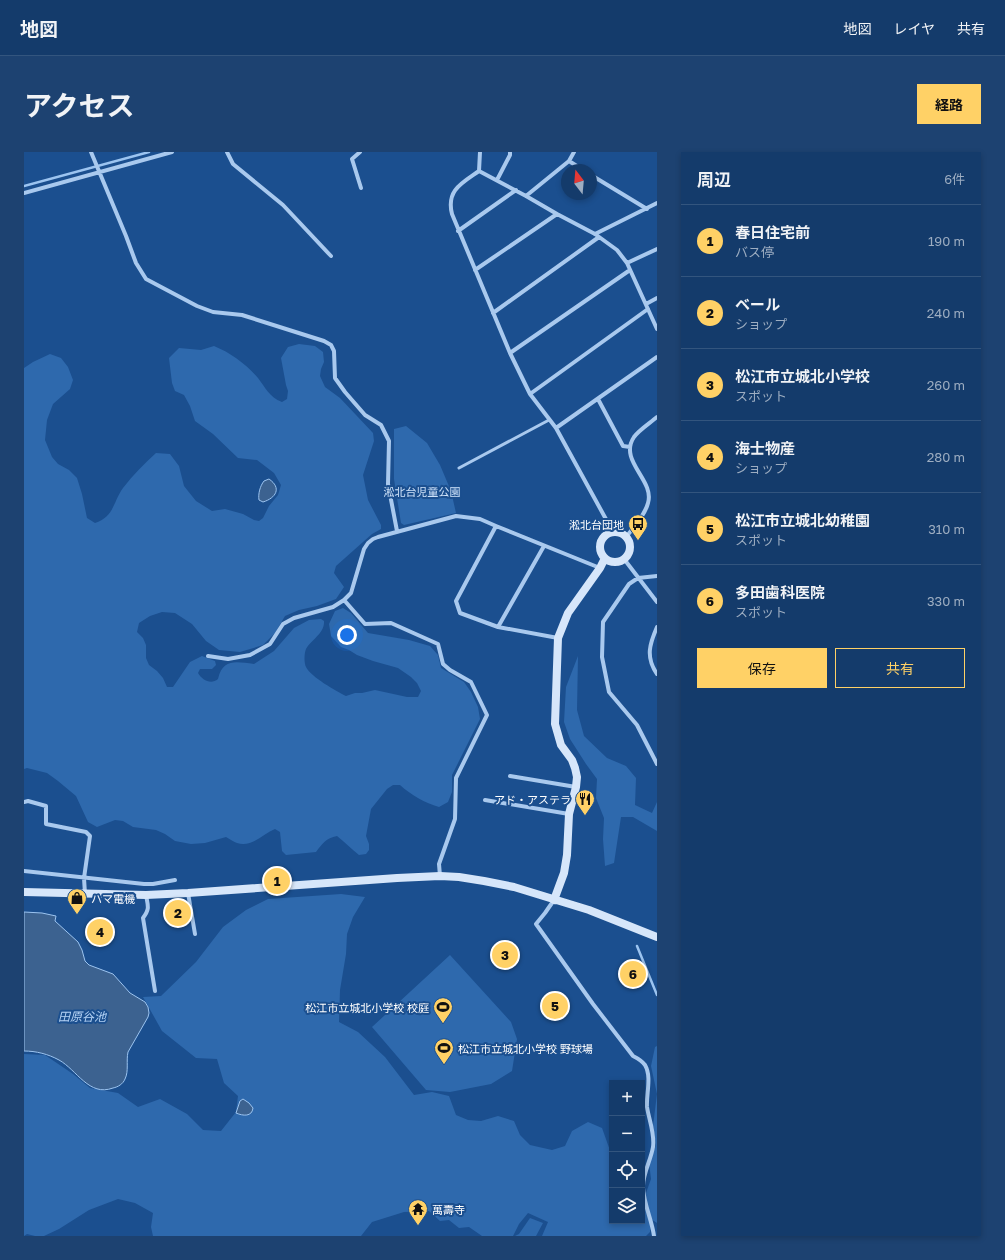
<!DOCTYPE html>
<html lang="ja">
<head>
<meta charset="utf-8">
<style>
  body { margin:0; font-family:"Golos Text","Noto Sans JP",sans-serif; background:#1d4271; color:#f1f3f6 }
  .controls { position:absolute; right:12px; bottom:12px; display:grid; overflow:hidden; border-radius:0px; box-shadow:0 2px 6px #0003 }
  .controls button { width:36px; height:36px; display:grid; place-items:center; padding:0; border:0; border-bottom:1px solid #33557e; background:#143b6b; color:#f1f3f6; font:20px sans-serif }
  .compass { position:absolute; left:537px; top:12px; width:36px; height:36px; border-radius:50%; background:#143b6b; box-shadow:0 2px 6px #0003; rotate:344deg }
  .you { position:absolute; left:323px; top:483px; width:14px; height:14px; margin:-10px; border:3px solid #fff; border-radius:50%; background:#1a73e8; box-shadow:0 0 0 6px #1a73e833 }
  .badge { display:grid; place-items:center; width:26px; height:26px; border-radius:50%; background:#ffd166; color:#111; font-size:13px; font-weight:700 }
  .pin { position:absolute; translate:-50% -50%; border:2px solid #fff; box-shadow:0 1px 4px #0006 }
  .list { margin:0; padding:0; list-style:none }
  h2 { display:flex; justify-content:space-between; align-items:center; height:52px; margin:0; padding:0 16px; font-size:17px }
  h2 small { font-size:13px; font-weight:400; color:#9dadc1 }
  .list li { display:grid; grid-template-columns:26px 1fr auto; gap:12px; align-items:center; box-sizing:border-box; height:72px; padding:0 16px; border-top:1px solid #33557e }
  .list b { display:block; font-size:15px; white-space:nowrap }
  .list p { margin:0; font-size:13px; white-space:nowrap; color:#9dadc1 }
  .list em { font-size:13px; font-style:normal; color:#9dadc1 }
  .actions { display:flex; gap:8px; padding:12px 16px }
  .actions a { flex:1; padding:9px 0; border:1px solid #ffd166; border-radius:0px; text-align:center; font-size:14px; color:#ffd166 }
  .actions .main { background:#ffd166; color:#111 }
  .icon { flex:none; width:22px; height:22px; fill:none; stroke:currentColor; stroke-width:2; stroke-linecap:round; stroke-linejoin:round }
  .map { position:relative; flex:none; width:633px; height:1084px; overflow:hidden; border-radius:0px }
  header { display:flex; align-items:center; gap:24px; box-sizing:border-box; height:56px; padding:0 20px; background:#143b6b; border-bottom:1px solid #33557e }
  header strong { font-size:19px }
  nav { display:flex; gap:22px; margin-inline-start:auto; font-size:14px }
  .intro { display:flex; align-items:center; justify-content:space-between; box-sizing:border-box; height:96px; padding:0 24px }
  h1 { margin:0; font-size:28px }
  .button { padding:10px 18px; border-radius:0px; background:#ffd166; color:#111; font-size:14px; font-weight:700 }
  main { display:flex; gap:24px; padding:0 24px }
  aside { flex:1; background:#143b6b; border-radius:0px; box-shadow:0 2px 6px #0003 }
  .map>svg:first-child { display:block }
  .green { fill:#2e69ad }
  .water { fill:#3c6290; stroke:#9cc4f0 }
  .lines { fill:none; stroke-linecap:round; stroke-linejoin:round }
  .stream { stroke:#9cc4f0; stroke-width:2.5 }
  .lane { stroke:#a9c9ee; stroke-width:3 }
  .street { stroke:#a9c9ee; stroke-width:4 }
  .secondary { stroke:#d6e6fa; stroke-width:8 }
  .labels { text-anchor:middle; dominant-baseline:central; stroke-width:4; stroke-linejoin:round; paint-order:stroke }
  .park-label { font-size:11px; fill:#cfe3fa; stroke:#1b4f8f }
  .poi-label { font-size:11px; fill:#fff; stroke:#1b4f8f; text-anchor:end }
  .water-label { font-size:12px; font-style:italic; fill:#b5d3f5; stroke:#1b4f8f }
</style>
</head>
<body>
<header>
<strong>地図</strong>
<nav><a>地図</a><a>レイヤ</a><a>共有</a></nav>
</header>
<div class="intro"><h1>アクセス</h1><a class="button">経路</a></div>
<main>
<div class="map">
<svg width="633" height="1084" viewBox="0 0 633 1084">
  <rect width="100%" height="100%" fill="#1b4f8f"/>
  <path class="green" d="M 275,192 L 291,194 L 299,200 L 300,210 L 297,217 L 296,224 L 301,235 L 316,246 L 349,281 L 350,289 L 339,323 L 344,348 L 357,373 L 357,377 L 348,382 L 312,414 L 310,421 L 320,435 L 312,447 L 293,454 L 275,458 L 261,464 L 251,481 L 239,493 L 216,500 L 195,498 L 182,489 L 168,472 L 151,461 L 138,460 L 126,464 L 115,471 L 113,480 L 119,486 L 122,493 L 122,506 L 125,513 L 133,519 L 139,526 L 143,535 L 149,535 L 166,510 L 178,504 L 191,509 L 192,513 L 188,517 L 176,517 L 174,521 C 178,528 187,533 194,527 C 199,506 212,510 230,512 L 250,499 L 270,476 L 285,468 L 297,467 L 300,469 C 301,481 287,488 282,497 C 280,502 280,511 282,515 C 287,525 312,539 322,544 L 331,541 L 338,541 L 351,538 L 383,545 L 394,545 L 397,539 L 393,531 L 387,525 L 374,516 L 349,509 L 333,503 L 325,498 L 317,495 L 307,484 L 305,472 L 311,459 L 319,456 L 327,461 L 344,481 L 385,488 L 406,494 L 414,503 L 417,516 L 440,530 L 447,540 L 454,555 L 456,567 L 428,623 L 428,640 L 424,650 L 415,655 C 401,651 387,643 376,633 L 369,633 L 363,637 L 347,657 L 342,684 L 345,692 L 345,698 L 342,702 L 335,703 C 327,697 321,690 313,684 C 302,686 298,692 292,700 L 262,703 L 258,699 L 256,680 L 251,677 C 239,682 227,696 213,691 C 210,690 206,687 202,685 L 181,691 L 167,692 L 151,689 L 141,682 L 132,678 L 109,675 L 99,669 L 91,668 L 73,675 L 64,670 L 52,644 L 34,629 L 23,621 L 3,616 L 0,617 L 0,216 L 9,210 L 26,202 L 37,206 L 44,215 L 49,228 L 46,237 L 29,252 L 23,268 L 21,288 L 28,305 L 34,312 L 45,318 L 53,326 L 58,342 L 63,366 L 71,371 C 90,365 89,350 99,336 C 109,323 120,312 132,301 L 146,302 L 155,314 L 160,334 L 172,349 L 188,359 L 201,357 L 219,362 L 230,368 L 235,369 L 239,366 L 245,354 L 254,343 L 257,333 L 250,321 L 233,308 L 214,306 L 189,282 L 171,269 L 166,254 L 160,243 L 151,239 L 148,231 L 145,206 L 155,196 L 177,198 L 190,194 C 207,201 222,212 234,226 C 241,235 245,245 258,250 L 263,247 L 264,239 L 262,233 L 257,206 L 264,195 Z
    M 382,274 L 403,291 L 416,313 L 427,339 L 432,361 L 380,373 L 377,371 L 370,327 L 370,277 Z
    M 554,504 L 553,558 L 560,584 L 583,606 L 602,614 L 612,626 L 611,653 L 628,661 L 633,650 L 633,679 L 609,665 L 597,665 L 590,711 L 581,714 L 579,687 L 580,666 L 572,646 L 573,627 L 562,612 L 546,587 L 540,570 L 542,535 Z
    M 317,742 L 341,745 L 329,765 L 323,782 L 322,802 L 316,838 L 315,870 L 334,880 L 361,905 L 390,943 L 408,940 L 425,944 L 432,963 L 444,968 L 457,969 L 474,964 L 490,969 L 496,983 L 506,993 L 528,998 L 541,994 L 548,979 L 564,970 L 578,976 L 588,1004 L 588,1069 L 618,1069 L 618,1036 L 622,1041 L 627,1027 L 625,1011 L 632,993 L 629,974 L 633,942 L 627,914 L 631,895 L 633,894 L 633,1071 L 627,1067 L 626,1080 L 622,1084 L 518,1084 L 524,1070 L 504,1061 L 495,1072 L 489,1084 L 458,1084 L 445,1075 L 435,1076 L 425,1068 L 416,1069 L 405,1059 L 380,1060 L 348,1070 L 337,1084 L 129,1084 L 127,1075 L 129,1061 L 111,1051 L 94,1047 L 65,1058 L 35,1077 L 20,1084 L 11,1084 L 3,1082 L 0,1084 L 0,902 L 21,903 L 49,922 L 66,936 L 94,941 L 114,955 L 136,947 L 163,962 L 179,978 L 197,979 L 212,960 L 214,944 L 200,931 L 193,907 L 172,906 L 138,879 L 119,845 L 137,844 L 172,810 L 199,775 L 222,758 L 244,747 Z
    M 426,803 L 487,870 L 493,887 L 488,919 L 467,932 L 426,940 L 402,938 L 348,875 Z
    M 506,1066 L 519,1071 L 512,1084 L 491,1084 L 495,1082 Z"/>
  <path class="water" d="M 245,327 C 258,336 252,346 239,350 L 235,348 C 234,342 236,334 240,329 Z
    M 0,760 L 18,761 L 32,764 L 31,769 L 54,790 L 58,798 L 61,809 L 65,813 L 89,822 L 106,841 L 121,850 L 124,855 L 125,861 L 124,865 L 104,900 C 102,909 105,919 101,927 C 99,932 94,935 89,936 C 65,945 53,918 35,908 C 24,902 12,899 0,899 Z
    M 219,947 L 225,951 L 229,956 C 228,965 219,964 212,961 L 216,949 Z"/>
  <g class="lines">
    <path class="stream" d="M 0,34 L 125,0
      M 613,794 L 633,843"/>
    <path class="lane" d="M 435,316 L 525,268"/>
    <path class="street" d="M 67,0 L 102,84 L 112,111 L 122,127 L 173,154 L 189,160 L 218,163 L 300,189 L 307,193 L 310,199 L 311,226 L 321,240 L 341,263 L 357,273 L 365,289 L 364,332 L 373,379
      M 203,0 L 209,12 L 259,53 L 307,104
      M 336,0 L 328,7 L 337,36
      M 545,9 L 559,18
      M 455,19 C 438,31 422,38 428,62 L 486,201 L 506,242 L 532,276 L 589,380
      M 455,19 L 502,44 L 533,62 L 571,82 L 593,98 L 603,111 L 633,177
      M 455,19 L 456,0
      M 567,23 L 623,57
      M 473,28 L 486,3 L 486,0
      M 0,41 L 148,0
      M 502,44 L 545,9 L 550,0
      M 434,79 L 492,38
      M 571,82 L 633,51
      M 603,111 L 633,97
      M 451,118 L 533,62
      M 622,152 L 633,146
      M 469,161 L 575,85
      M 486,201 L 606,118
      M 506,242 L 624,157
      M 574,247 L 599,294 L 606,295
      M 532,276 L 633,205
      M 472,374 L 432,449 L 436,461 L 474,475 L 534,486
      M 602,385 C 610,375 621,363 624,351 C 631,328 594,309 610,285 C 615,278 626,271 633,265
      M 600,407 L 633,450
      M 633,424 L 614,426 L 605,432 L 579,470 L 578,505 L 585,540 L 613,573 L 633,612
      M 320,448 L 341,472 L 367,471 L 414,492 L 419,512 L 426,518 L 447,530 L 463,563 L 432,626 L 431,667 L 415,712 L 416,724
      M 474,475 L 520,394
      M 633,475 C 626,491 621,505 633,522
      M 184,504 L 204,507 L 226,503 L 246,492 L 259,472 L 270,466 L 309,455 L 320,448 L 327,441 L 340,397 L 344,391 L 349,387 L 354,385 L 432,364 L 456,367 L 472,374 L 576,416
      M 486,624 L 552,635
      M 461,648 L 545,662
      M 0,650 L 4,649 L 22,654 L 22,672 L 62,680 L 66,684 L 60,726 L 61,742
      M 0,719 L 120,732 L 129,732 L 151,728
      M 164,741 L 171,782
      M 122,743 C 124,754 126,757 119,766 L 131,839
      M 530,748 L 521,761 L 512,772 L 569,852 L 609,904 C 613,906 618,909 621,913 C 628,925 622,942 623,955 C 625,968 631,982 629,995 C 627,1008 618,1023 619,1036 C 620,1053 628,1068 630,1084"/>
    <path class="secondary" d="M576 395a15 15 0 1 1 30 0a15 15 0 1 1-30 0Z
      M 0,740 L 122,743 L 164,741 L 373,726 L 416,724 L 435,725 L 460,729 L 490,735 L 565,758 L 633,785
      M 530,748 L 540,721 L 543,703 L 545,662 L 552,635 L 553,625 L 551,616 L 548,608 L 537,593 L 531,572 L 534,486 L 544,461 L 576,416 L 581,406"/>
  </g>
  <defs>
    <symbol id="bus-pin" viewBox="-11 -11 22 30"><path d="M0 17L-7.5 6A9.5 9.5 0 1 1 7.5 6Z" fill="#ffd166" stroke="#1b4f8f"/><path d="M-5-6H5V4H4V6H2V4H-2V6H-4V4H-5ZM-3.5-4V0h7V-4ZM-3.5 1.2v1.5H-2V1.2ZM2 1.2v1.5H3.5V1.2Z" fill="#111"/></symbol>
    <symbol id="restaurant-pin" viewBox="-11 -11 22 30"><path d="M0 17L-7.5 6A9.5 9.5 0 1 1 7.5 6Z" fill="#ffd166" stroke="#1b4f8f"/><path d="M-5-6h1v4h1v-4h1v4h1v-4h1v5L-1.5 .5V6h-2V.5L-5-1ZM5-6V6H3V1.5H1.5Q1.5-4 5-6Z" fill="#111"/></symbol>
    <symbol id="shop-pin" viewBox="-11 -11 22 30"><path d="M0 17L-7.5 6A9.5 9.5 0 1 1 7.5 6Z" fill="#ffd166" stroke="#1b4f8f"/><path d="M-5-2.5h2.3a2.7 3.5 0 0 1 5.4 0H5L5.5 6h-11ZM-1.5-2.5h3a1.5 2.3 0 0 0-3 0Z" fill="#111"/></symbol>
    <symbol id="stadium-pin" viewBox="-11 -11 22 30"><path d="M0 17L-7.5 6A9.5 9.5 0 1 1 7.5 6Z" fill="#ffd166" stroke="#1b4f8f"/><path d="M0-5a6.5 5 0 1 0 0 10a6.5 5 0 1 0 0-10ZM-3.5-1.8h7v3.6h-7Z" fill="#111"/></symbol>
    <symbol id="temple-pin" viewBox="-11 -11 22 30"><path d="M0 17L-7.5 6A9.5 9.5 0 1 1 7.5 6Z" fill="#ffd166" stroke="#1b4f8f"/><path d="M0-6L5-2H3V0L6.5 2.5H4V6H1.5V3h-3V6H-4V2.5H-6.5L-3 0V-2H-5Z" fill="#111"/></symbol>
  </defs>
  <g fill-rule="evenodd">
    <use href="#bus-pin" x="603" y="361" width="22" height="30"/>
    <use href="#restaurant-pin" x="550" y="636" width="22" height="30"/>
    <use href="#shop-pin" x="42" y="735" width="22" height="30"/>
    <use href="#stadium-pin" x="408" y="844" width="22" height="30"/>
    <use href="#stadium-pin" x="409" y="885" width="22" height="30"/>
    <use href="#temple-pin" x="383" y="1046" width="22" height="30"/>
  </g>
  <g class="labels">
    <g class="park-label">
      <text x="398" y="339">淞北台児童公園</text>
    </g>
    <g class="poi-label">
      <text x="600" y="372">淞北台団地</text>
      <text x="547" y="647">アド・アステラ</text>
      <text x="67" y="746" text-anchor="start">ハマ電機</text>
      <text x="405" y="855">松江市立城北小学校 校庭</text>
      <text x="434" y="896" text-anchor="start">松江市立城北小学校 野球場</text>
      <text x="408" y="1057" text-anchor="start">萬壽寺</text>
    </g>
    <g class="water-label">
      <text x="58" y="864">田原谷池</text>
    </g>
  </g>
</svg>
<div class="controls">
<button>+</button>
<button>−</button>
<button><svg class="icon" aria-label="locate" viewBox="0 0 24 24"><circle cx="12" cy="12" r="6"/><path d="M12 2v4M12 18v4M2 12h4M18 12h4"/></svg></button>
<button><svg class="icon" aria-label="layers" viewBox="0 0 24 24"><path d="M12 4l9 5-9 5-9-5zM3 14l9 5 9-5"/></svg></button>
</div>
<svg class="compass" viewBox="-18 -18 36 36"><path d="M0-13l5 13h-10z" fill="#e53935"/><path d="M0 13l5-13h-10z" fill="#9dadc1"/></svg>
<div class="you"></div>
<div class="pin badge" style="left:253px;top:729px">1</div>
<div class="pin badge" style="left:154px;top:761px">2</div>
<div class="pin badge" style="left:481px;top:803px">3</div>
<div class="pin badge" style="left:76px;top:780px">4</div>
<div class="pin badge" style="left:531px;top:854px">5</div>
<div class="pin badge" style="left:609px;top:822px">6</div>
</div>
<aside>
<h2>周辺<small>6件</small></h2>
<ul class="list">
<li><span class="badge">1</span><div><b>春日住宅前</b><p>バス停</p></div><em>190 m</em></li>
<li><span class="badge">2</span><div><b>ベール</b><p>ショップ</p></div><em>240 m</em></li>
<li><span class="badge">3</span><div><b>松江市立城北小学校</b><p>スポット</p></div><em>260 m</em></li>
<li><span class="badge">4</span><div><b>海士物産</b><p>ショップ</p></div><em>280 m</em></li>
<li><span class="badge">5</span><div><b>松江市立城北幼稚園</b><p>スポット</p></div><em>310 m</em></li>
<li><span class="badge">6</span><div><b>多田歯科医院</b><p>スポット</p></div><em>330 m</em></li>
</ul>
<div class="actions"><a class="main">保存</a><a>共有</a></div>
</aside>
</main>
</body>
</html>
